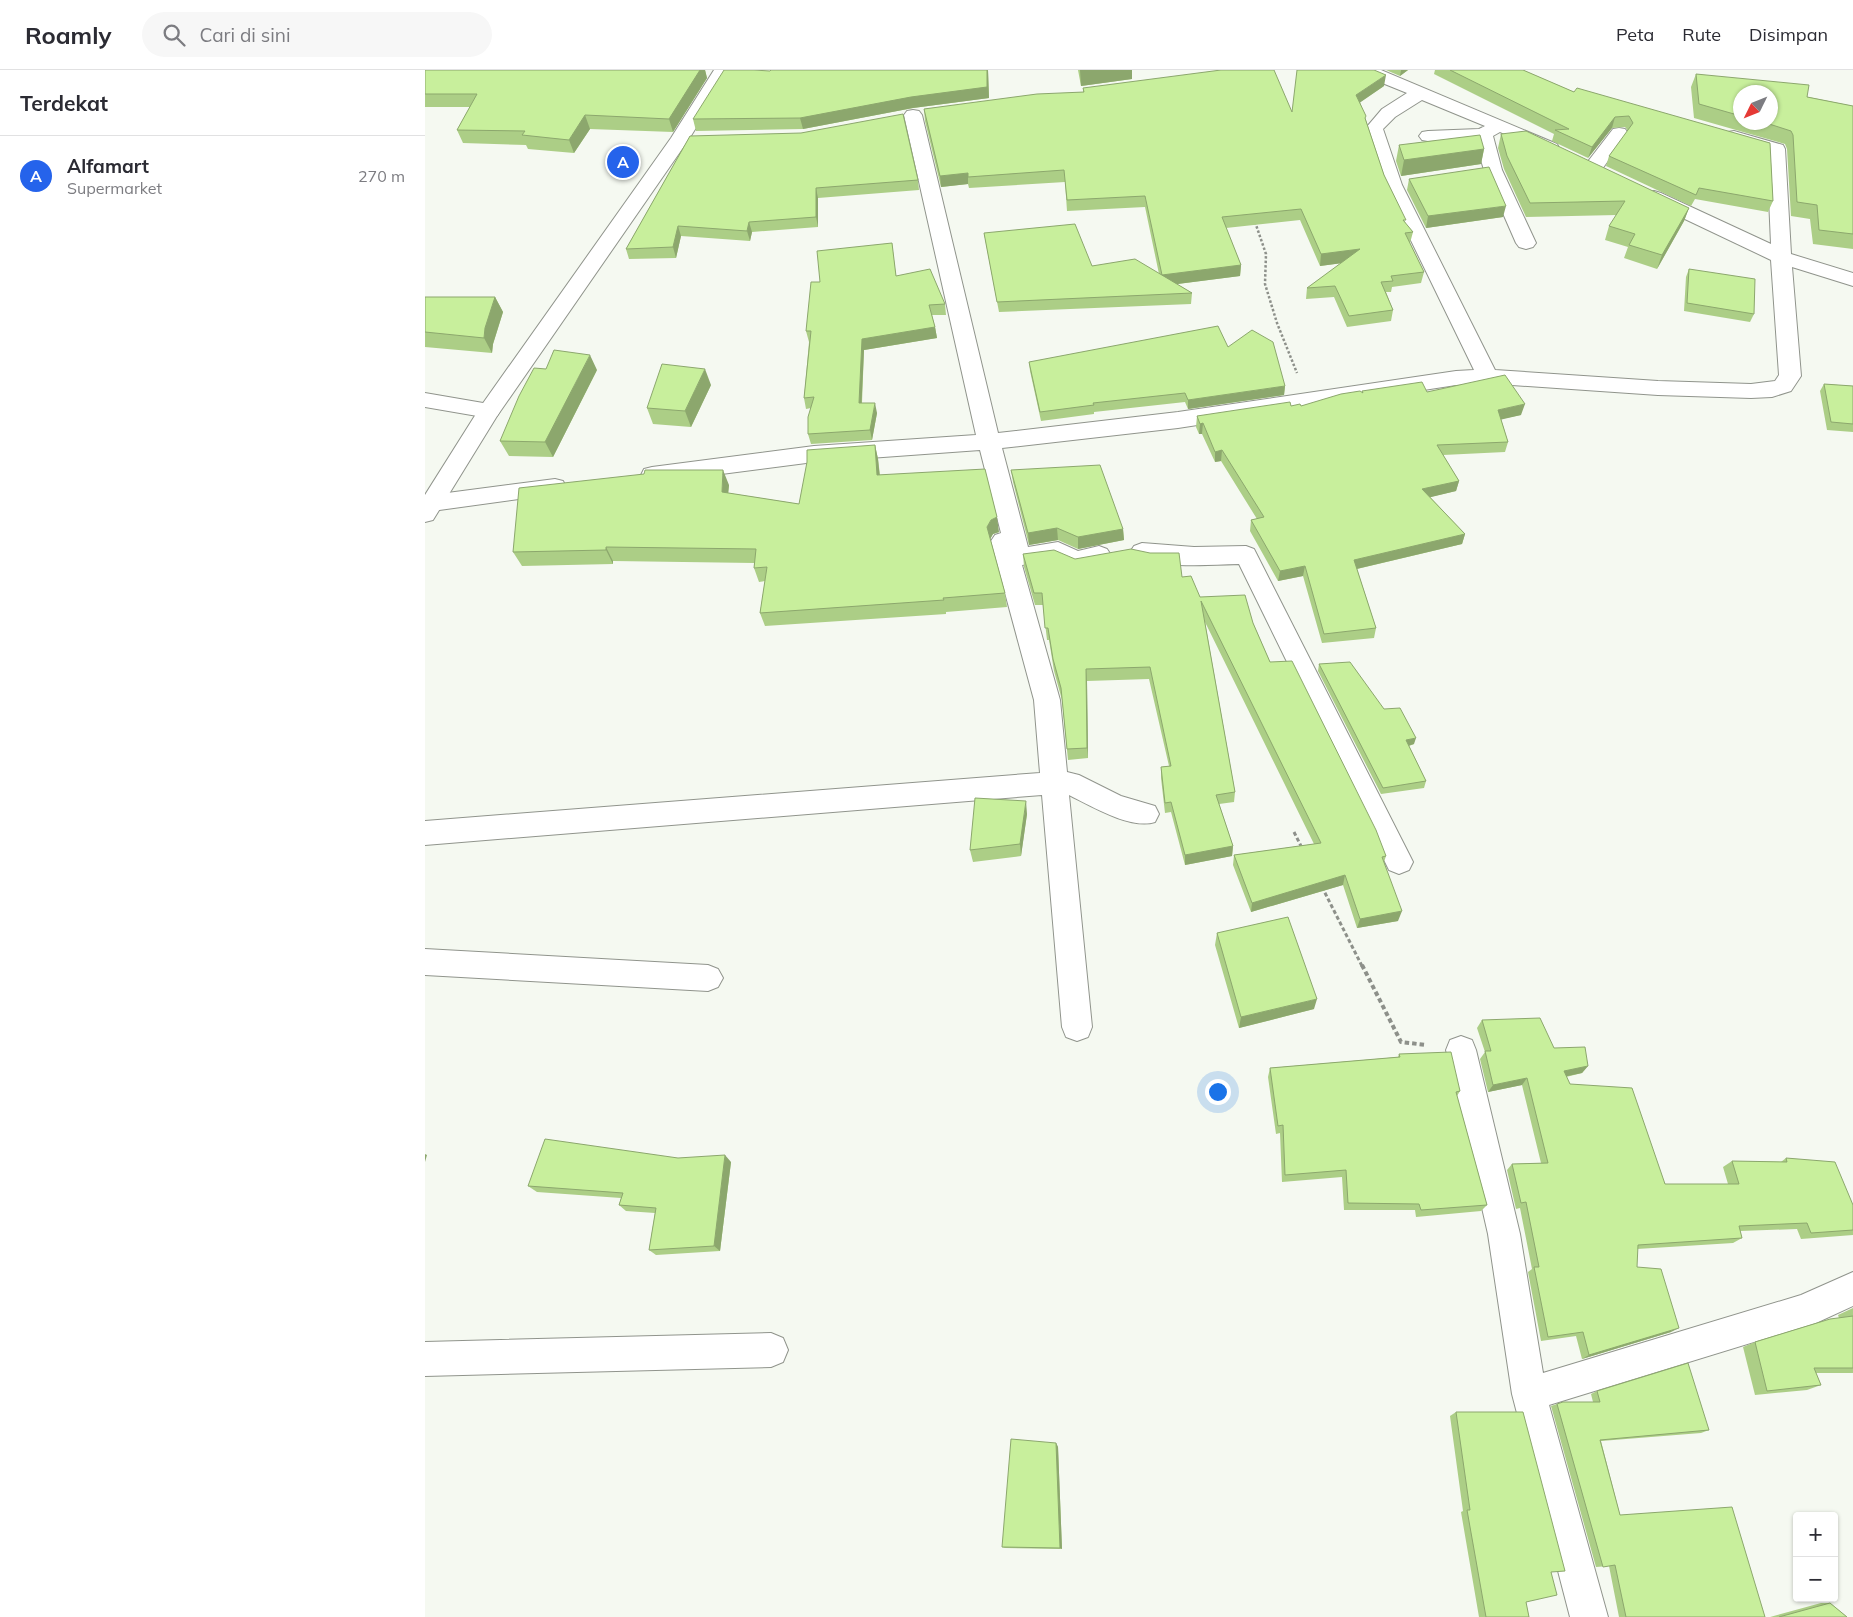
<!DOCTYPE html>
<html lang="id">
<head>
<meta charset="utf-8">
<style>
  body { margin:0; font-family:Mulish,sans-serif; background:#f7f7f7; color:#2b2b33 }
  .controls { position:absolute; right:15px; bottom:15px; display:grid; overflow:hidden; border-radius:5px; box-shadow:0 1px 4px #0004 }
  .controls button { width:45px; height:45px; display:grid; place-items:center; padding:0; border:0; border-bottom:1px solid #e1e1e2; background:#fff; color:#2b2b33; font:25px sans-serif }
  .compass { position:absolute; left:1308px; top:15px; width:45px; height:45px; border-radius:50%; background:#fff; box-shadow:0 1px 4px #0004; rotate:227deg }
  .you { position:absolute; left:792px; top:1021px; width:18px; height:18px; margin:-12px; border:4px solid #fff; border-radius:50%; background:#1a73e8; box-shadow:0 0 0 8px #1a73e833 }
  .badge { display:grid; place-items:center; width:32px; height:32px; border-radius:50%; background:#2563eb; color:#fff; font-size:16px; font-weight:700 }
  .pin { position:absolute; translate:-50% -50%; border:2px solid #fff; box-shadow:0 1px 5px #0006 }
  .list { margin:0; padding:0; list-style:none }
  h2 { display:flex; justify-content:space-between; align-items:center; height:65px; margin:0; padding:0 20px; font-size:21px }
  h2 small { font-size:16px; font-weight:400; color:#7c7c81 }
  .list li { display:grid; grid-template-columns:32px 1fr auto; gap:15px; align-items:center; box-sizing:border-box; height:80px; padding:0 20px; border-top:1px solid #e1e1e2 }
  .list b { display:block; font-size:19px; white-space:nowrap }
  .list p { margin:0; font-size:16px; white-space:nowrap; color:#7c7c81 }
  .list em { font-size:16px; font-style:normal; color:#7c7c81 }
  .icon { flex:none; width:28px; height:28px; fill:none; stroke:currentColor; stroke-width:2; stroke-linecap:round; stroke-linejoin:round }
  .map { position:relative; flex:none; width:1428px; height:1547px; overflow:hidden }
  header { display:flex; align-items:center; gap:30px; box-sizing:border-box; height:70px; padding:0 25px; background:#fff; border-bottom:1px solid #e1e1e2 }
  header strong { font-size:24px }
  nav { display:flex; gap:28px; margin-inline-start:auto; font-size:18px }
  .search { width:350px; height:45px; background:#f7f7f7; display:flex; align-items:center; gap:12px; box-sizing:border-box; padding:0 18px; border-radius:28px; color:#7c7c81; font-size:19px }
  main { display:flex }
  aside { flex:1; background:#fff }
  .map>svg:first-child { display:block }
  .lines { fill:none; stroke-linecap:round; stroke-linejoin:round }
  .minor-casing { stroke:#90948c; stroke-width:2 }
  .major-casing { stroke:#90948c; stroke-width:2 }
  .path-far2 { stroke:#8d908a; stroke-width:2.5; stroke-dasharray:2.5 2; stroke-linecap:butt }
  .path-far1 { stroke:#8d908a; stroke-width:3; stroke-dasharray:4 2.5; stroke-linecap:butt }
  .path { stroke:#8d908a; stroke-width:4; stroke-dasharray:4.5 3; stroke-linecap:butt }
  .minor { fill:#fff; fill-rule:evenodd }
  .major { fill:#fff; fill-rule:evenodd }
  .wall { fill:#acce86; fill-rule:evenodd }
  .shaded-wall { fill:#8ca76d }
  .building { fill:#c8ef9c; stroke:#8ca76d }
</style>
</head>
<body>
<header>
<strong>Roamly</strong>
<div class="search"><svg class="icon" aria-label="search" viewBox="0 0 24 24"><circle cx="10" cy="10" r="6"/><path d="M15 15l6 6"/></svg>Cari di sini</div>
<nav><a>Peta</a><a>Rute</a><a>Disimpan</a></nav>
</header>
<main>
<aside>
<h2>Terdekat<small></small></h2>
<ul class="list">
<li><span class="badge">A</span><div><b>Alfamart</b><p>Supermarket</p></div><em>270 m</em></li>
</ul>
</aside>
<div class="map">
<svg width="1428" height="1547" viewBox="0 0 1428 1547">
  <rect width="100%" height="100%" fill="#f5f9f1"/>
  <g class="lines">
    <defs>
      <path id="minor" d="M 932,0 L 956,0 L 1132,74 L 1134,78 L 1132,82 L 1125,84 L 1075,62 L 1068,66 L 1077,100 L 1111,173 L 1108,177 L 1101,179 L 1094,177 L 1091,173 L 1059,100 L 1050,70 L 1003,71 L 997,70 L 994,66 L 997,62 L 1003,61 L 1054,59 L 1060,56 L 997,30 L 970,47 L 958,59 L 977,115 L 1070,300 L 1233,311 L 1326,314 L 1350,311 L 1354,305 L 1346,190 L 1222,131 L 1219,127 L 1222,123 L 1229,121 L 1236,123 L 1346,174 L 1342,82 L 1303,70 L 1300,66 L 1303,62 L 1309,61 L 1358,75 L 1360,79 L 1366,184 L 1428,203 L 1428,216 L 1367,197 L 1376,306 L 1366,321 L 1347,327 L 1326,328 L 1233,325 L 1073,314 L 1031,315 L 753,358 L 577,378 L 603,477 L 633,472 L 653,481 L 674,476 L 682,479 L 686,485 L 682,491 L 650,499 L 630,490 L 597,495 L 635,630 L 642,702 L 654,705 L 696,726 L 730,736 L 734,744 L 730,752 C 706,760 666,736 644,725 L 667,957 L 663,967 L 652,971 L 641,967 L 637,957 L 617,725 L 0,775 L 0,751 L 615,703 L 609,630 L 566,471 L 570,465 L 576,463 L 555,380 L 389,392 L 227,413 L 219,411 L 216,405 L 219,399 L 227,397 L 389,376 L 551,365 L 479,45 L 482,41 L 488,40 L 494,41 L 497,45 L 573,363 L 753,342 L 1031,301 L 1049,300 L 959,115 L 940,59 L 957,39 L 982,23 L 935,4 Z
        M 1194,58 L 1200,59 L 1203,63 L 1200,67 L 1175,102 L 1168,104 L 1161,102 L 1159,98 L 1161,94 L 1188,59 Z
        M 0,323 L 64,334 L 72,336 L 75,341 L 72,346 L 64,348 L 0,337 Z
        M 130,409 L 138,411 L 141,417 L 138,423 L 7,441 L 0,439 L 0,427 L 7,425 Z
        M 717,473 L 769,477 L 821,476 L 829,479 L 984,784 L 988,792 L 984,800 L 974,804 L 964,800 L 814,494 C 781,495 740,498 709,488 L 705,482 L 709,476 Z
        M 0,879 L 283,895 L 293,899 L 298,908 L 293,917 L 283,921 L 0,905 Z
        M 1036,966 L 1047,970 L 1051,980 L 1095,1164 L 1118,1303 L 1376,1225 L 1428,1202 L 1428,1236 L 1391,1253 L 1124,1335 L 1183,1547 L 1145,1547 L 1087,1324 L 1063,1164 L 1021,980 L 1025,970 Z
        M 346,1263 L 358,1268 L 363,1280 L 358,1292 L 346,1297 L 0,1306 L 0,1272 Z"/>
      <path id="major" d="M 289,0 L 307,0 L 264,69 L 72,346 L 8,450 L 0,452 L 0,425 L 56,336 L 246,68 Z"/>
    </defs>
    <use href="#minor" class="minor-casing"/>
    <use href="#major" class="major-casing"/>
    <path class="path-far2" d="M 830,152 L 841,184 L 840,214 L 852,253 L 872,303"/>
    <path class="path-far1" d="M 869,762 L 877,778
      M 897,817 L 937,896"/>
    <path class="path" d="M 937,895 L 976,972 L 1001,975"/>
    <use href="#minor" class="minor"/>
    <use href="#major" class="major"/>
  </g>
  <path class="wall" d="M 0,0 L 280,0 L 282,8 L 248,62 L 165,59 L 149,83 L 103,79 L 101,75 L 38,73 L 32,60 L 45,37 L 0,37 Z
    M 346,0 L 563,0 L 564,28 L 488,38 L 378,59 L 271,61 L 268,49 L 345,1 Z
    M 653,0 L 707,0 L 707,9 L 656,16 Z
    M 961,0 L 983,0 L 975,6 Z
    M 1010,0 L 1098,0 L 1149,22 L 1345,73 L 1348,131 L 1343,142 L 1270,129 L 1266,136 L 1181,96 L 1184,86 L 1203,61 L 1200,57 L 1187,58 L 1163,88 L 1127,71 L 1129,64 L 1009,4 Z
    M 1271,4 L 1428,36 L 1428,179 L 1388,174 L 1385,149 L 1366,146 L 1362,79 L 1360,74 L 1269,48 L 1266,17 ZM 1316,22 L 1346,52 L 1316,52 Z
    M 959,16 L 935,32 L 959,105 L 981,154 L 988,162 L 985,173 L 999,202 L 996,213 L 967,217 L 966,222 L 961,222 L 968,240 L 966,251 L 922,257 L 909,227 L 881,229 L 882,218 L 917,193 L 895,196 L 875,150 L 801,158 L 816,195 L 815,206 L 752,214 L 767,223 L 766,234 L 574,242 L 561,174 L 559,163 L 667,196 L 734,204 L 720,137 L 642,141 L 640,112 L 544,118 L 543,114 L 516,117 L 500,51 L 499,39 L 658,22 L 658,18 L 867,42 Z
    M 1076,64 L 1264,138 L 1259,151 L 1232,199 L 1199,188 L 1203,177 L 1180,170 L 1184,156 L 1192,145 L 1101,147 L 1079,99 L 1073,78 Z
    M 265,66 L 493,110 L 494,120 L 393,128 L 393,157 L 327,162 L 325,171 L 256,166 L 251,188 L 204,189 L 201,179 Z
    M 974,75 L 1059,79 L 1056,94 L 976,106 L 971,91 Z
    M 984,109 L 1078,147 L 1001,158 L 982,120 Z
    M 467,173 L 471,206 L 520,234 L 521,245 L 507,245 L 510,257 L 512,268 L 439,280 L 437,333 L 452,343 L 447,370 L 386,374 L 383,364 L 386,338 L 381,339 L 379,328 L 384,272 L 381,261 L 395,212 Z
    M 1264,199 L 1329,244 L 1325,252 L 1259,241 L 1261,207 Z
    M 0,227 L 70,227 L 78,242 L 68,274 L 67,283 L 0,277 Z
    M 803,277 L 860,316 L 859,325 L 763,339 L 760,332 L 669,342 L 669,344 L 616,351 L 605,301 L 604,292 Z
    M 172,300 L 128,387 L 84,386 L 75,371 Z
    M 1399,314 L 1428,316 L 1428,362 L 1402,360 L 1395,321 Z
    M 286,315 L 266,357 L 228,354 L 222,338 Z
    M 937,321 L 1002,322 L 1096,345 L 1076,349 L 1083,372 L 1080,382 L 1018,385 L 1034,411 L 1031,421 L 1005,427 L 1040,464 L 1037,474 L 932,499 L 951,558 L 949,568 L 897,573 L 878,506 L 853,511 L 825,461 L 826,450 L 832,449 L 796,391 L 790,392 L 777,364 L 774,364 L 771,357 L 772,346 L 876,336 L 937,322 Z
    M 450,375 L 453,389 L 455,405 L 574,462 L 568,464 L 565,469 L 580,523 L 582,537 L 521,542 L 521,544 L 340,556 L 335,543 L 340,511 L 334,512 L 329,498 L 329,493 L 188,491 L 188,494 L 97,496 L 88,482 L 304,415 L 303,423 L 374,434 Z
    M 586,400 L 698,459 L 699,470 L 653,479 L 633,470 L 604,475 L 588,412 Z
    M 598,484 L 650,489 L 757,507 L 775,527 L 828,553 L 845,592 L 961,786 L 959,792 L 973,851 L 932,858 L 918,815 L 826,842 L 808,795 L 809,785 L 889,774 L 780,552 L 810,722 L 809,732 L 794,734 L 808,776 L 807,786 L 760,795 L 746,742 L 740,743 L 736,708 L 736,697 L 744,696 L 724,609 L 662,611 L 663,688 L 643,690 L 637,630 L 629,601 L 624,570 L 622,570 L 618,535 L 610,535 L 599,497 Z
    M 894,594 L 959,639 L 989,674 L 984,676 L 1001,711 L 999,718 L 956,724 L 893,601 Z
    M 602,744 L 596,786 L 548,792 L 545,780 Z
    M 792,863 L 889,939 L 814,958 L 790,875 Z
    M 1057,950 L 1129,978 L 1163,996 L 1157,1003 L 1141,1007 L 1145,1014 L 1240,1114 L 1303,1114 L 1298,1097 L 1307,1091 L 1356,1092 L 1361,1088 L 1428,1135 L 1428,1165 L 1376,1169 L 1372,1159 L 1315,1161 L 1317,1168 L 1308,1173 L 1212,1179 L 1212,1197 L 1246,1262 L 1157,1289 L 1151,1266 L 1116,1271 L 1103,1202 L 1107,1199 L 1095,1138 L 1091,1139 L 1082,1100 L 1087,1094 L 1116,1093 L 1097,1015 L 1063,1022 L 1055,989 L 1060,982 L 1052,958 Z
    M 974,984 L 1035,1021 L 1032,1026 L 1062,1135 L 1056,1141 L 991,1147 L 990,1140 L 919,1140 L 917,1107 L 857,1112 L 855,1063 L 851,1064 L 843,1007 L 845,998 L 973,987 Z
    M 253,1088 L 306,1092 L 295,1181 L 231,1185 L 224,1180 L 230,1143 L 201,1141 L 194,1135 L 196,1128 L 112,1122 L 103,1116 Z
    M 1428,1238 L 1428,1303 L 1391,1303 L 1396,1315 L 1382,1320 L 1330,1325 L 1318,1277 L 1330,1272 L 1414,1248 L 1413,1245 Z
    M 1172,1321 L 1284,1360 L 1276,1363 L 1176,1371 L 1195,1445 L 1340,1547 L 1194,1547 L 1184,1496 L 1171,1497 L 1126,1336 L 1132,1334 L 1168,1332 L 1166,1324 Z
    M 1031,1342 L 1126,1502 L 1101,1532 L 1104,1547 L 1054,1547 L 1036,1442 L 1038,1441 L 1025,1346 Z
    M 631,1373 L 633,1377 L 637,1479 L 580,1478 L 577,1477 Z
    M 1396,1533 L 1405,1533 L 1422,1547 L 1345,1547 Z"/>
  <path class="shaded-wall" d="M 269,0 L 280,0 L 282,8 L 248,62 L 244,49 Z
    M 563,0 L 564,28 L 488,38 L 378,59 L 375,48 Z
    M 655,0 L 707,0 L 707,9 L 656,16 Z
    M 976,0 L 983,0 L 975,6 Z
    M 961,5 L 959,16 L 930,36 L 931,25 Z
    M 160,45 L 165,59 L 149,83 L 144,70 Z
    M 1190,47 L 1187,58 L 1163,88 L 1167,77 Z
    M 1059,79 L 1056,94 L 976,106 L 979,90 Z
    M 543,103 L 543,114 L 516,117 L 515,106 Z
    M 391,118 L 393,128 L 393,157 L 391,147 Z
    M 1081,136 L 1078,147 L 1001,158 L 1003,146 Z
    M 1264,138 L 1259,151 L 1232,199 L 1237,185 Z
    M 324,152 L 327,162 L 325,171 L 322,161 Z
    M 253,156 L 256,166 L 251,188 L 248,177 Z
    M 935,179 L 933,191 L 895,196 L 896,184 Z
    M 816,195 L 815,206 L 737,216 L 737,205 Z
    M 70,227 L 78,242 L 68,274 L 67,283 L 59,268 L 60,258 Z
    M 510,257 L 512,268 L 439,280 L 436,344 L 434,333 L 437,269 Z
    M 165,285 L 172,300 L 128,387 L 120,372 Z
    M 280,299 L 286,315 L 266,357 L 260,341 Z
    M 860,316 L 859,325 L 763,339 L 763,330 Z
    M 450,333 L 452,343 L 447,370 L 445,360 Z
    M 1100,334 L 1096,345 L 1070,351 L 1073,340 Z
    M 778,353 L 777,364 L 774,364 L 775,354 Z
    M 450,375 L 453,389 L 456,420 L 452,405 Z
    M 797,380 L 796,391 L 790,392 L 790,382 Z
    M 298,400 L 304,415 L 302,436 L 297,422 Z
    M 1034,411 L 1031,421 L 994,430 L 997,419 Z
    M 572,447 L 574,462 L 568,464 L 564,471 L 562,457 L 566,450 Z
    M 632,458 L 633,470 L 604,475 L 603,463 Z
    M 698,459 L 699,470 L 653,479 L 653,467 Z
    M 1040,464 L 1037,474 L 927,500 L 929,490 Z
    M 181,477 L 188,491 L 188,494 L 181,480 Z
    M 880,496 L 878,506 L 853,511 L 855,501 Z
    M 661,599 L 662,611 L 663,688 L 662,678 Z
    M 991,668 L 989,674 L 979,677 L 981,670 Z
    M 601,731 L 602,744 L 596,786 L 595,774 Z
    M 808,776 L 807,786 L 760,795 L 760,785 Z
    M 920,805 L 918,815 L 826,842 L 827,833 Z
    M 977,841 L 973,851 L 932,858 L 935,849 Z
    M 892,929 L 889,939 L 814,958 L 816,947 Z
    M 1163,996 L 1157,1003 L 1133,1008 L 1139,1001 Z
    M 1102,1008 L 1097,1015 L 1063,1022 L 1068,1015 Z
    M 0,1084 L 2,1085 L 0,1092 Z
    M 300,1085 L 306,1092 L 295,1181 L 289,1176 Z
    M 1254,1258 L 1246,1262 L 1157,1289 L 1164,1285 Z
    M 631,1373 L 633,1377 L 637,1479 L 635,1478 Z"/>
  <path class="building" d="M 0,0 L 275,0 L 244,49 L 160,45 L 144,70 L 97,65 L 100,61 L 32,60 L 52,24 L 0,24 Z
    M 299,0 L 329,0 L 345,1 L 346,0 L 562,0 L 562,17 L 486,27 L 375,48 L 268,49 Z
    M 796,0 L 849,0 L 867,42 L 872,0 L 949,0 L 961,5 L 931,25 L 941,46 L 940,48 L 959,105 L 981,150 L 978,150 L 988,162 L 980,163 L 999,202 L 966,206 L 968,211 L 956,212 L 968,240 L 924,246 L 910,216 L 882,218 L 935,179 L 896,184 L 876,139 L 797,147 L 816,195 L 737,205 L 720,126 L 642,130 L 639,100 L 543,107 L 543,103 L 515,106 L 499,39 L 612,24 L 659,22 L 658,18 Z
    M 1025,0 L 1098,0 L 1149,22 L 1152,18 L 1345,73 L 1348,131 L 1274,118 L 1271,125 L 1184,86 L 1208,53 L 1204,46 L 1190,47 L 1167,77 L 1130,60 L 1144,59 Z
    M 1271,4 L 1384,15 L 1382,27 L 1428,36 L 1428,164 L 1394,160 L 1392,135 L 1372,132 L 1368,65 L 1366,61 L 1338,52 L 1346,52 L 1346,22 L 1316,22 L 1316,46 L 1274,34 Z
    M 478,44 L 493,110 L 391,118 L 391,147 L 324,152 L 322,161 L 253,156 L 248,177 L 201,179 L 265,66 L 376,63 Z
    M 1101,61 L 1264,138 L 1237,185 L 1204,175 L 1210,164 L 1184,156 L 1200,131 L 1105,133 L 1082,86 L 1076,64 Z
    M 1055,65 L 1059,79 L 979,90 L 974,75 Z
    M 1064,97 L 1081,136 L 1003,146 L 984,109 Z
    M 650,154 L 667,196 L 710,189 L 767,223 L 572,232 L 559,163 Z
    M 467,173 L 471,206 L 505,199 L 520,234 L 504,235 L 510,257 L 437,269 L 434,333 L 450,333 L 445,360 L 383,364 L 383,347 L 389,327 L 379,328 L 386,261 L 381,261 L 386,212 L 395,212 L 392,181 Z
    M 1264,199 L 1330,209 L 1329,244 L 1262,233 Z
    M 0,227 L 70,227 L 60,258 L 59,268 L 0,262 Z
    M 793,256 L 803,277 L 827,260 L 848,272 L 860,316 L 763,330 L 760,323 L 668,333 L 669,335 L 615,342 L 604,292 Z
    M 129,280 L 165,285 L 120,372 L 75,371 L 94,326 L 109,298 L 121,299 Z
    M 237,294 L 280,299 L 260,341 L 222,338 Z
    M 1080,305 L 1100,334 L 1073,340 L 1083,372 L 1012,375 L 1034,411 L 997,419 L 1040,464 L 929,490 L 951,558 L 899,564 L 880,496 L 855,501 L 826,450 L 839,447 L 797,380 L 790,382 L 778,353 L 775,354 L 772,346 L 865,332 L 866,336 L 875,334 L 876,336 L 916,324 L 935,321 L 938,323 L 937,321 L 997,312 L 1002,322 Z
    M 1399,314 L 1428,316 L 1428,354 L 1406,352 Z
    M 450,375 L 452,405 L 560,399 L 572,447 L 566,450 L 562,457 L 580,523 L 518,528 L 519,530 L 335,543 L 342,497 L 329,498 L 331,479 L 181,477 L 181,480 L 88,482 L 94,418 L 219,404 L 220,400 L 298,400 L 297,422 L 374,434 L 382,392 L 382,380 Z
    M 675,395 L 698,459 L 653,467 L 632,458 L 603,463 L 586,400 Z
    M 706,479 L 725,483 L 754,483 L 757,507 L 766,506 L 775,527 L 820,525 L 828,553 L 845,592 L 867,591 L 951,760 L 961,786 L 957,787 L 977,841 L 935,849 L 920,805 L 827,833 L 809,785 L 896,773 L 776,531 L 810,722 L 791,725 L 808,776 L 760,785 L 746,732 L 740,733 L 736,697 L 746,696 L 725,597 L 661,599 L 662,678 L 642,679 L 636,618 L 628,589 L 623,558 L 620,558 L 617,523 L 609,523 L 598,484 L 629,480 L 650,489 Z
    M 925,592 L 959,639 L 975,638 L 991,668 L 981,670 L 1001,711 L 958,718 L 894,594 Z
    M 550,728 L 601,731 L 595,774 L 545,780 Z
    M 863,847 L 892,929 L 816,947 L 792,863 Z
    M 1115,948 L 1129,978 L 1160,977 L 1163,996 L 1139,1001 L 1145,1014 L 1207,1018 L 1240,1114 L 1314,1114 L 1307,1091 L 1362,1092 L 1361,1088 L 1410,1092 L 1428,1135 L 1428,1160 L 1386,1163 L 1382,1153 L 1314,1156 L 1317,1168 L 1213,1175 L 1212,1197 L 1236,1199 L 1254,1258 L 1164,1285 L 1158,1262 L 1123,1267 L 1109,1197 L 1114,1197 L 1101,1132 L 1096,1133 L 1087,1094 L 1123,1093 L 1102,1008 L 1068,1015 L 1060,981 L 1066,981 L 1057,950 Z
    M 1026,982 L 1035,1021 L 1031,1022 L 1062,1135 L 996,1140 L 994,1134 L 923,1133 L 921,1100 L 860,1105 L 858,1055 L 853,1056 L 845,998 L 975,987 L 974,984 Z
    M 120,1069 L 253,1088 L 300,1085 L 289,1176 L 224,1180 L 231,1138 L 194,1135 L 198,1123 L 103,1116 Z
    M 1428,1246 L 1428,1298 L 1389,1298 L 1396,1315 L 1342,1321 L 1330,1272 L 1405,1249 Z
    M 1263,1293 L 1284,1360 L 1175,1370 L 1195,1445 L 1307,1437 L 1340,1547 L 1201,1547 L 1190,1495 L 1178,1497 L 1132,1334 L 1138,1332 L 1175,1332 L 1172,1321 Z
    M 1031,1342 L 1098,1342 L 1140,1501 L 1126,1502 L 1132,1525 L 1101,1532 L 1104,1547 L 1061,1547 L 1042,1440 L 1045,1440 Z
    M 586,1369 L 631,1373 L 635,1478 L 577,1477 Z
    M 1405,1533 L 1422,1547 L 1354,1547 Z"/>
</svg>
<div class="controls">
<button>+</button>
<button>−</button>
</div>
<svg class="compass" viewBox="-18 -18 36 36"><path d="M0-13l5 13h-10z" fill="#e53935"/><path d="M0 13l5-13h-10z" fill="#7c7c81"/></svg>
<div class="you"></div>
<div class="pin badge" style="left:198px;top:92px">A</div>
</div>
</main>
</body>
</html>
